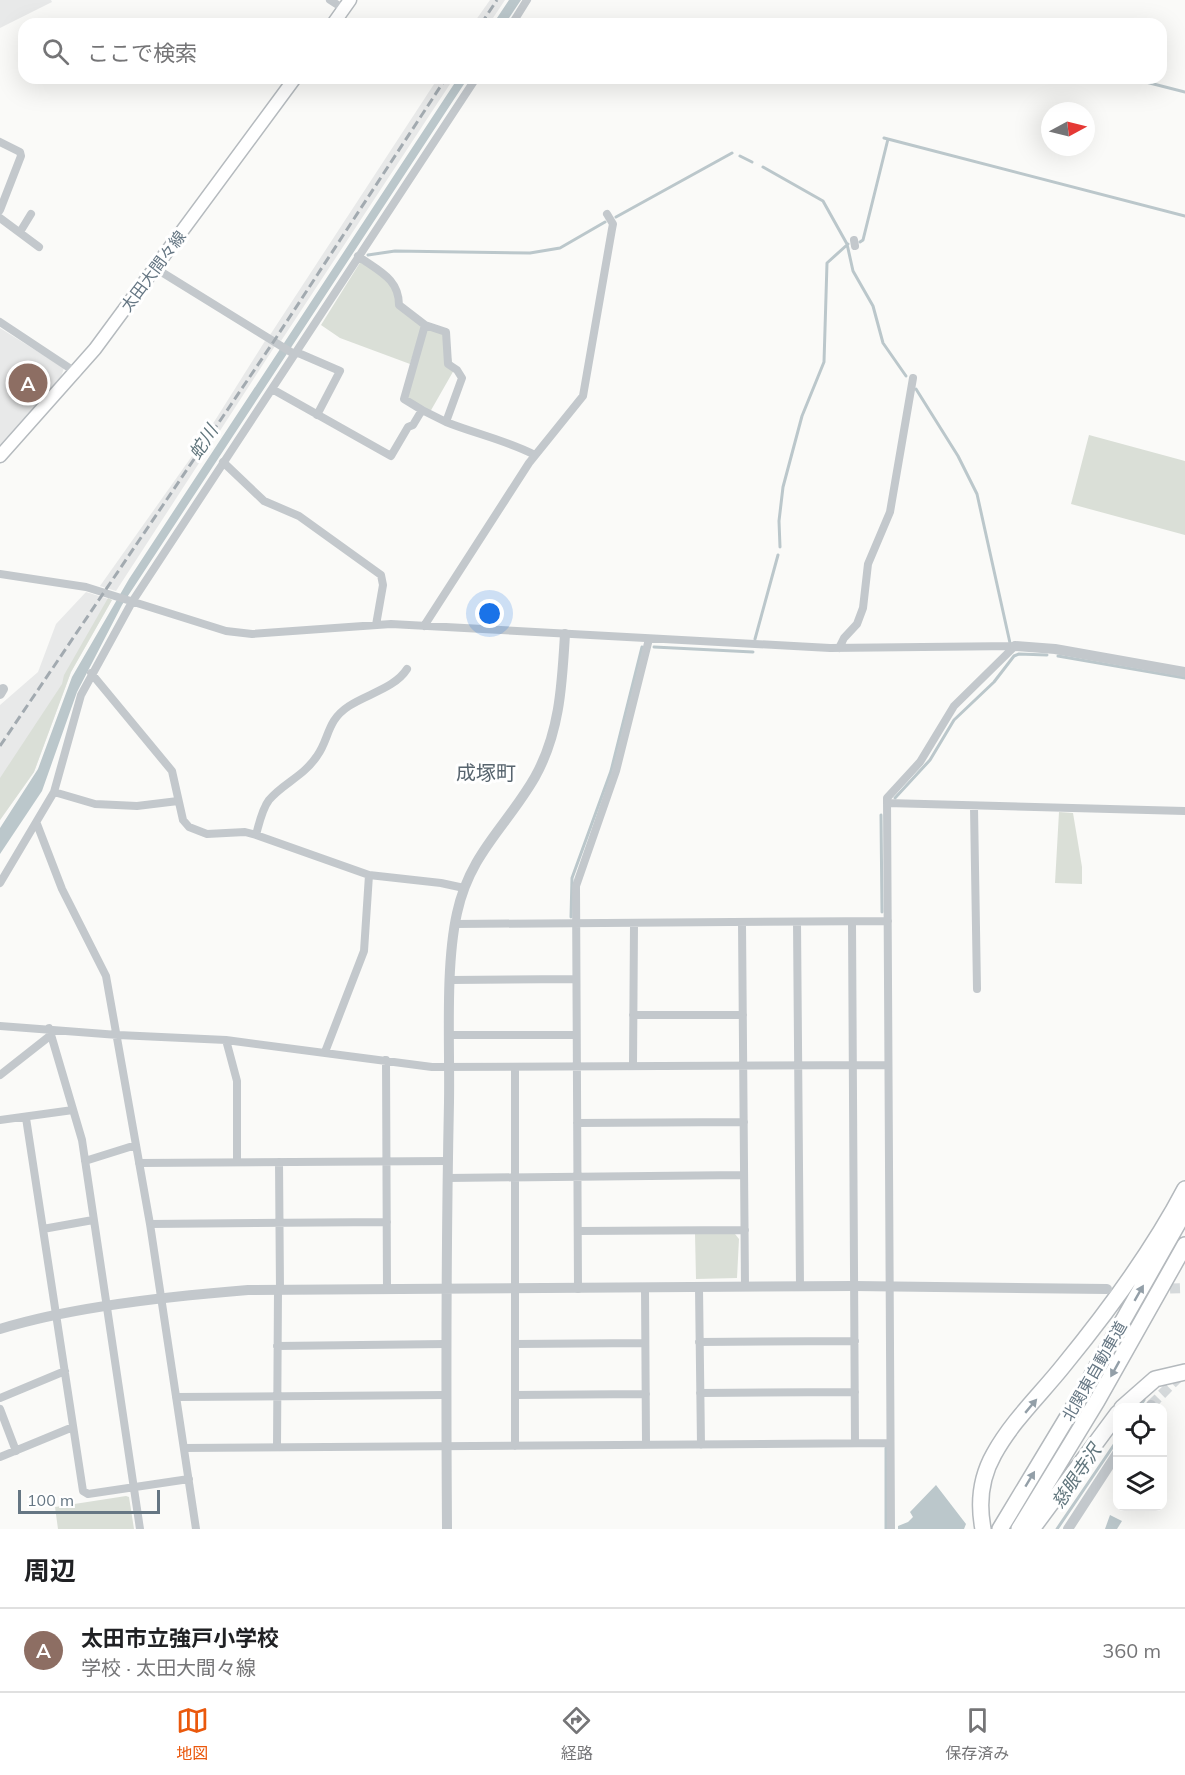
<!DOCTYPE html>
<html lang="ja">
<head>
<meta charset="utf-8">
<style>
  body { margin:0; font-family:Mulish,"Noto Sans JP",sans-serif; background:#f6f6f6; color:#202124 }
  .controls { position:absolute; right:18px; bottom:18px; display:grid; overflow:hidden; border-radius:12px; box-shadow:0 6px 24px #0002 }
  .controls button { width:54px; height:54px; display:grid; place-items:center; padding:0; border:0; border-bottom:2px solid #e0e0e0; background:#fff; color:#202124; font:30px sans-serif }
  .compass { position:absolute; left:1041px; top:102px; width:54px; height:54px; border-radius:50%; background:#fff; box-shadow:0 6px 24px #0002; rotate:83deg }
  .scale { position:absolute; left:18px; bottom:15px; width:142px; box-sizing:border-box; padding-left:6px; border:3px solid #657683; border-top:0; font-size:16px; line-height:21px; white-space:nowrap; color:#657683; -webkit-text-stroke:4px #fff; paint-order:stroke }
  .you { position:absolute; left:490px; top:614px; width:21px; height:21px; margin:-15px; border:4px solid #fff; border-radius:50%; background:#1a73e8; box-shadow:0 0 0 9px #1a73e833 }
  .badge { display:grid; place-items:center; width:39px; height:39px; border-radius:50%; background:#ea580c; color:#fff; font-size:20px; font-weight:700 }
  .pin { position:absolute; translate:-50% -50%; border:3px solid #fff; box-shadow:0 2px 6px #0006 }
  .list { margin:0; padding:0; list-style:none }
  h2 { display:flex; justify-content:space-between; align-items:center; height:78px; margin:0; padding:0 24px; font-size:26px }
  h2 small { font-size:20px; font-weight:400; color:#757577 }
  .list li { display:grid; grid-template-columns:39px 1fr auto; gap:18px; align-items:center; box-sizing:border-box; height:84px; padding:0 24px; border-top:2px solid #e0e0e0 }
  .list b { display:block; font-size:22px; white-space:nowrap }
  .list p { margin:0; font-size:20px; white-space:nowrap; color:#757577 }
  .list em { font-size:20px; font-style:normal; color:#757577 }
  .icon { flex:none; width:33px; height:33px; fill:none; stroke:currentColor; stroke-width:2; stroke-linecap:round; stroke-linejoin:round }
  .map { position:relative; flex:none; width:1185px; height:1529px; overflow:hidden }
  .search { position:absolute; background:#fff; box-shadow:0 6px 24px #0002; left:18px; right:18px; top:18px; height:66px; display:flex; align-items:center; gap:15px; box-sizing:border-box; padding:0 21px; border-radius:18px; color:#757577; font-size:22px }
  .sheet { height:162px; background:#fff }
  nav { display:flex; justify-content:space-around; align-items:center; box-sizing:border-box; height:84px; border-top:2px solid #e0e0e0; background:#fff; font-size:16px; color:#757577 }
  nav a { display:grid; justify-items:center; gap:3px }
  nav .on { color:#ea580c }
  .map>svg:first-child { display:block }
  .built { fill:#e8e9e9 }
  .green { fill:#dadfd7 }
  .water { fill:#bbc7cb }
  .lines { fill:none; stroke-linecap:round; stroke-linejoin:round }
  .stream { stroke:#bbc7cb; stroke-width:3 }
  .tertiary-tunnel { stroke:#d5d9db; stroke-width:10; stroke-dasharray:10 5; stroke-linecap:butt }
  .primary-casing { stroke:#b5babe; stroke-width:15 }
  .motorway-casing { stroke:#b4b9bd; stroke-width:18 }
  .minor { stroke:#c3c8cc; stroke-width:8 }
  .tertiary { stroke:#c3c8cc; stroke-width:10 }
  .primary { stroke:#fff; stroke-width:12 }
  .motorway { stroke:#fff; stroke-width:15 }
  .rail { stroke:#a2aab0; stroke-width:3; stroke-dasharray:9 4.5; stroke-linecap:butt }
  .oneway { fill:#939fa8 }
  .labels { text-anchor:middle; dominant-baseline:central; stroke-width:6; stroke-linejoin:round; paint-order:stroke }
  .street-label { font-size:16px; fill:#657683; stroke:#fff }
  .water-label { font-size:18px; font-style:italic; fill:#60757c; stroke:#fff }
  .quarter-label { font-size:20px; fill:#57646e; stroke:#fff }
</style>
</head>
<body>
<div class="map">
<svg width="1185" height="1529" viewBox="0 0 1185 1529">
  <rect width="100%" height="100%" fill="#fafaf8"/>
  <path class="built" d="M 0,0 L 51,0 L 52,2 L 0,28 Z
    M 490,0 L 505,0 L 489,24 L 473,24 Z
    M 438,78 L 454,78 L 281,341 L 270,335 Z
    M 0,328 L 64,368 L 61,377 L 0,445 Z
    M 265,341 L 275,346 L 116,591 L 100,586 L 197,449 Z
    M 86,592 L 112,600 L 71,672 L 34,772 L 0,820 L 0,705 L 38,672 L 56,624 Z"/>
  <path class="green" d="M 361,261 L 393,285 L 398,306 L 422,326 L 410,364 L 340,338 L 321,325 Z
    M 425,326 L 445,333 L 454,370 L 430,412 L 406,398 Z
    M 1089,435 L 1185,461 L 1185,535 L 1071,504 Z
    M 108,598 L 112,600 L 71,672 L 34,772 L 0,820 L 0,778 L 62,684 L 64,675 Z
    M 1059,812 L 1073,813 L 1082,867 L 1082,884 L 1055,883 Z
    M 695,1234 L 735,1234 L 739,1239 L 737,1278 L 696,1279 Z
    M 126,1496 L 129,1497 L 134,1529 L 58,1529 L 55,1507 Z"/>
  <path class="water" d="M 509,0 L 521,0 L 505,24 L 493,24 Z
    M 458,78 L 468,78 L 122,605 L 77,692 L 42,791 L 0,854 L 0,828 L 38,769 L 72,677 L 129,579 Z
    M 936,1485 L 966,1524 L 964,1529 L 898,1529 L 898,1526 L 908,1522 L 913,1517 L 910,1512 Z
    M 1110,1515 L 1122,1521 L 1117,1529 L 1105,1529 Z"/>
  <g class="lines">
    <path class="stream" d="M 1130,78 L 1185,92
      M 884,138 L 1185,216
      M 740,156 L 752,162
      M 763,167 L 823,201 L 847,244 L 853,271 L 873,306 L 883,343 L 906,376
      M 616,217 L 732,153
      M 860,242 L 863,240 L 888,139
      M 368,255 L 395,251 L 530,253 L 560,248 L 605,222
      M 916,389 L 958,456 L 977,494 L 1010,643
      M 780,547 L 779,521 L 783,487 L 802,416 L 824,362 L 827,263 L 848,244
      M 755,639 L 778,555
      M 654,647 L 753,652
      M 1058,656 L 1185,678
      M 895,798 L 930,760 L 954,720 L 994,682 L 1014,656 L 1019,654 L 1047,655
      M 881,815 L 882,912
      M 571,917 L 572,878 L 611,771 L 642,647
      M 1139,1408 L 1144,1400
      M 886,1448 L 886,1529
      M 1057,1529 L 1118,1439"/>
    <path class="tertiary-tunnel" d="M 1155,1289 L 1185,1288
      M 1151,1405 L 1183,1373"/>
    <defs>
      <path id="primary" d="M 333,24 L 350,0
        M 0,456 L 95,349 L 295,78"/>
      <path id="motorway" d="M 1122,1408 L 1155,1379 L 1185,1372
        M 983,1529 C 978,1503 981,1477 994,1454 C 1012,1421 1041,1394 1064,1365 C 1109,1310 1152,1252 1185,1189
        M 1000,1529 L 1082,1393 L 1185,1211
        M 1019,1529 L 1097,1401 L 1185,1245
        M 1032,1529 L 1118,1413"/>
    </defs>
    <use href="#primary" class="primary-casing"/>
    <use href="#motorway" class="motorway-casing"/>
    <path class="minor" d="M 330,0 L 344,9
      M 512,24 L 527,0
      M 0,142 L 20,152 L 21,156 L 0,210
      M 0,218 L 39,247
      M 20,232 L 31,214
      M 854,240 L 855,246
      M 155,268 L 294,354
      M 0,322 L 77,373
      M 296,352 L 340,371 L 317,415
      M 272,389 L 391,456 L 408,427 L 413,425 L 422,410 L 404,399 L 425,325 L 399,305 C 399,278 378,271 358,256
      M 422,410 L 446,422 L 462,378 L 457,370 L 448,364 L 446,332 L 425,325
      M 446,422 C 476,434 506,440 535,455
      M 223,462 L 264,501 L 299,516 L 381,575 L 383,585 L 376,625
      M 0,574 L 86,587 L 226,631 L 252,634 L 391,624 L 830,648 L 1015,646
      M 424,626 L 529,463 L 583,396 L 612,229 L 613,224 L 607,214
      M 839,648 L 844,638 L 857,624 L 863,608 L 868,564 L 890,512 L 913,378
      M 91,673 L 172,771 L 183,820 L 189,827 L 207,834 L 245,832 L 256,835 L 369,875 L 441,883 L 464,888
      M 54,792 L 95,804 L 137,806 L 178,801
      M 887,803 L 1185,811
      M 974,807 L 977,989
      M 37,824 L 62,889 L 106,976 L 150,1224 L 196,1529
      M 256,835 C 259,824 262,809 269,800 C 283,783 303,777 317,756 C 330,738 326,721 349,706 C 367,694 395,688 407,669
      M 0,883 L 54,792 L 81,695 L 132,602 L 476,78
      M 797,922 L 800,1287
      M 852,922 L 855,1443
      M 742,923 L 745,1287
      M 455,924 L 888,921
      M 451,980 L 576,979
      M 633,1015 L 743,1015
      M 0,1026 L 118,1035 L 226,1040 L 432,1067 L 888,1065
      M 49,1028 L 82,1140 L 140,1529
      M 450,1035 L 576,1035
      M 226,1040 L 237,1081 L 237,1162
      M 325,1052 L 364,951 L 369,875
      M 386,1060 L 387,1290
      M 633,1066 L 634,924
      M 0,1075 L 51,1035
      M 26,1118 L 83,1491 L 88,1494 L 189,1479
      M 0,1120 L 73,1110
      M 577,1123 L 744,1122
      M 85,1161 L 136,1145
      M 279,1162 L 280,1290
      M 139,1163 L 448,1161
      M 448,1178 L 744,1175
      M 150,1224 L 387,1222
      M 43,1229 L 93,1220
      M 578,1231 L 745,1230
      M 645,1288 L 646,1444
      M 699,1288 L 701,1445
      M 578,1289 L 576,886 L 616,771 L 649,639
      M 699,1342 L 855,1341
      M 515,1344 L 645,1343
      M 277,1346 L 446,1344
      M 700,1393 L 855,1392
      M 515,1395 L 646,1394
      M 176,1397 L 446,1395
      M 0,1398 L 65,1371
      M 0,1409 L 16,1451
      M 515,1446 L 515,1067
      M 277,1447 L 278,1290
      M 184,1448 L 890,1443
      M 0,1457 L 73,1427
      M 891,1529 L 887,798 L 920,762 L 954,706 L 1015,646"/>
    <path class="tertiary" d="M 1015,646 L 1055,649 L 1185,672
      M 0,694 L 3,689
      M 0,1329 C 74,1306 171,1296 248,1290 L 854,1286 L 1107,1289
      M 1149,1408 L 1151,1405
      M 447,1529 C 446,1387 446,1245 449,1102 C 450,1045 445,967 457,913 C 470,853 507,826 535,777 C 560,732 562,684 565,634
      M 1068,1529 L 1118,1452"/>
    <use href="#primary" class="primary"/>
    <use href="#motorway" class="motorway"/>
    <path class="rail" d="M 481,24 L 497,0
      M 0,746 L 274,341 L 446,78"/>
  </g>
  <defs><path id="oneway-solid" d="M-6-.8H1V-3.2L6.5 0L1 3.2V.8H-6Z" transform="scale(1.5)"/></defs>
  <g class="oneway">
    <use href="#oneway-solid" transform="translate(1139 1293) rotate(-60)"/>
    <use href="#oneway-solid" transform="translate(1115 1369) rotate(119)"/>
    <use href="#oneway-solid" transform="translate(1031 1406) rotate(-50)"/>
    <use href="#oneway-solid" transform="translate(1030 1479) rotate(-59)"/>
  </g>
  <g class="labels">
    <g class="street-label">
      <text transform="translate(153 271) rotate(-53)">太田大間々線</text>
      <text transform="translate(1094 1371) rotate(-60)">北関東自動車道</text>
    </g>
    <g class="water-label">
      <text transform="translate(203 442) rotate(-57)">蛇川</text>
      <text transform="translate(1076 1476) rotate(-56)">慈眼寺沢</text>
    </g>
    <g class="quarter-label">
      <text x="486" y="772">成塚町</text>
    </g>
  </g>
</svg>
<div class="controls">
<button><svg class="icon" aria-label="locate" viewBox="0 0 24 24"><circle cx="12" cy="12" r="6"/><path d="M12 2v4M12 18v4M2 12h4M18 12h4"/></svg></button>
<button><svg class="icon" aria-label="layers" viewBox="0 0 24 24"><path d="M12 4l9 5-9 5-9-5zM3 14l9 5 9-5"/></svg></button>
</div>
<svg class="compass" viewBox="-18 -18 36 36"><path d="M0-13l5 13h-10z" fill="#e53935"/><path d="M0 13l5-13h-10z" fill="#757577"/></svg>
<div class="scale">100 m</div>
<div class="you"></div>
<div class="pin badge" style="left:28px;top:383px;background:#8d6e63">A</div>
<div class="search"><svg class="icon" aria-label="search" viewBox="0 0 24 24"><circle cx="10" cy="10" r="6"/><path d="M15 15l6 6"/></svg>ここで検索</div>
</div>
<section class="sheet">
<h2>周辺<small></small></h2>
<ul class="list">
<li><span class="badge" style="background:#8d6e63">A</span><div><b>太田市立強戸小学校</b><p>学校 · 太田大間々線</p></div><em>360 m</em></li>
</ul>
</section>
<nav>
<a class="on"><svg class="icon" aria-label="map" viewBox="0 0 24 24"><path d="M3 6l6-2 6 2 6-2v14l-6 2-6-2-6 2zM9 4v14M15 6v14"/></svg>地図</a>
<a><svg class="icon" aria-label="directions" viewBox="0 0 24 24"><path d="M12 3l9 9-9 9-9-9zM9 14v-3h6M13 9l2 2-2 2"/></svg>経路</a>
<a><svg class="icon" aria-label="saved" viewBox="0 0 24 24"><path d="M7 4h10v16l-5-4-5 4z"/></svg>保存済み</a>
</nav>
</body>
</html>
